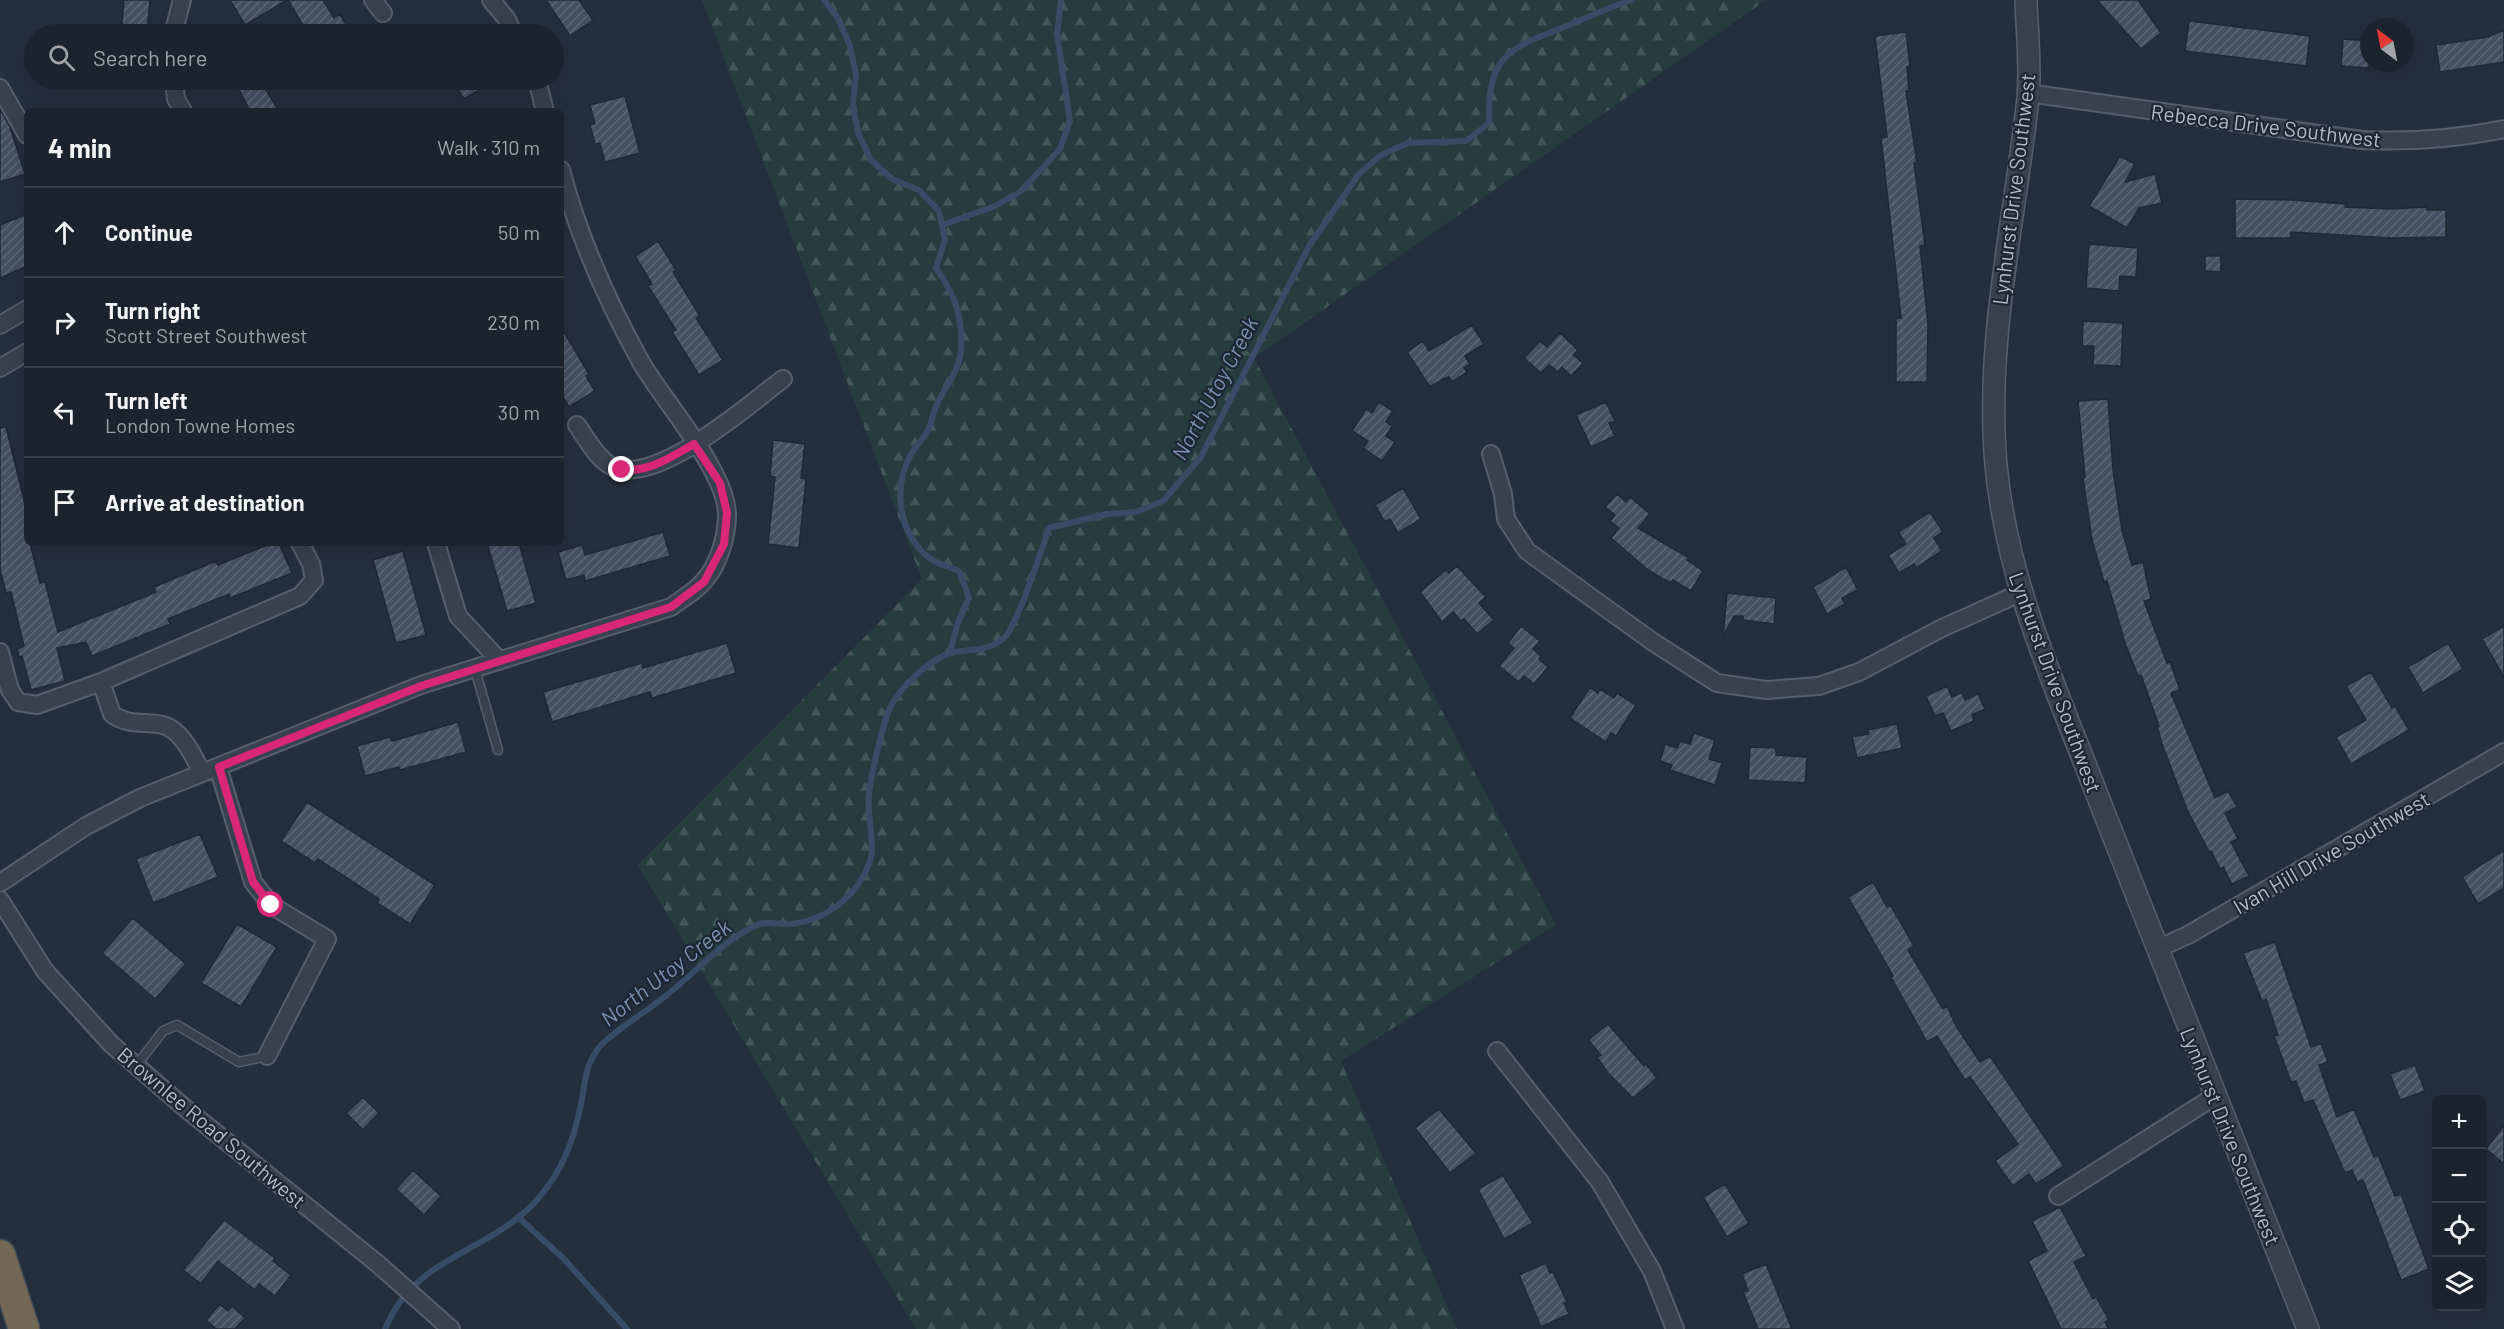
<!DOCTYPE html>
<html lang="en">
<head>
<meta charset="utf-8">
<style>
  body { margin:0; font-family:Barlow,sans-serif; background:#242b36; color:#f1f3f6 }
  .controls { position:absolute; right:18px; bottom:18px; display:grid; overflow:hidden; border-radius:9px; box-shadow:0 6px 24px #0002 }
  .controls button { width:54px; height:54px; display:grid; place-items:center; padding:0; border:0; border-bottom:2px solid #39404a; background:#1b232e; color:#f1f3f6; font:30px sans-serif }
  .compass { position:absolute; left:2360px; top:18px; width:54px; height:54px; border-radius:50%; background:#1b232e; box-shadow:0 6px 24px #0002; rotate:328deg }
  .stop { position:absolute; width:18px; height:18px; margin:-14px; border:4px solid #db2777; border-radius:50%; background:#fff }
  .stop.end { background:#db2777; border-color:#fff; box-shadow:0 2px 6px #0008 }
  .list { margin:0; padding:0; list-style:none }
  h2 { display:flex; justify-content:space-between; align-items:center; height:78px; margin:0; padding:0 24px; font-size:26px }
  h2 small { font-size:20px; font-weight:400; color:#a0a4aa }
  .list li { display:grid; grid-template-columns:39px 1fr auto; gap:18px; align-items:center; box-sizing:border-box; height:90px; padding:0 24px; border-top:2px solid #39404a }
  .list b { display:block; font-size:22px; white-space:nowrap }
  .list p { margin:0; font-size:20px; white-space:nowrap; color:#a0a4aa }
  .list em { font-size:20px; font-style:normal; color:#a0a4aa }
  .icon { flex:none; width:33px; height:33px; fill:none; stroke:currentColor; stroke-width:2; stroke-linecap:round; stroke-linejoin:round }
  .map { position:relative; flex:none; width:2504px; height:1329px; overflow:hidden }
  .search { position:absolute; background:#1b232e; box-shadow:0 6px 24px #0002; left:24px; top:24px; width:540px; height:66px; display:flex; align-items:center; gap:15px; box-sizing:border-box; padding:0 21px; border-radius:33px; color:#a0a4aa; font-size:22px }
  .panel { position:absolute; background:#1b232e; box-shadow:0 6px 24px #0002; left:24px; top:108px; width:540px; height:438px; border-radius:9px }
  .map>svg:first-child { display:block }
  .forest { fill:url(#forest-firs) }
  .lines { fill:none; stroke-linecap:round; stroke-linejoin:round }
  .stream { stroke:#394c67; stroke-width:6 }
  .building { fill:url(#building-hatch); stroke:#1f2835; stroke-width:1.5 }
  .service-casing { stroke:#565f6c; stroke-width:11 }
  .minor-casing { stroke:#565f6c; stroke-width:20 }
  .tertiary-casing { stroke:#565f6c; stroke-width:24 }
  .motorway-casing { stroke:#434c59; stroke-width:33 }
  .service { stroke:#38414e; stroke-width:8 }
  .minor { stroke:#38414e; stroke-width:16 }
  .tertiary { stroke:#38414e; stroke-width:21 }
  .motorway { stroke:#746855; stroke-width:30 }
  .route { stroke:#db2777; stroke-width:8 }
  .labels { text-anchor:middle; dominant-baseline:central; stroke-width:4.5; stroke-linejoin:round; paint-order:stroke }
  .street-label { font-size:21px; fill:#b4bcc9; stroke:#1d2633 }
  .water-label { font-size:22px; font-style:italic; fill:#7c92b1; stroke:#1d2633 }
</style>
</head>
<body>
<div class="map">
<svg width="2504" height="1329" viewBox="0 0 2504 1329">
  <defs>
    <pattern id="forest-firs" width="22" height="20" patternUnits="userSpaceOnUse" patternTransform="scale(1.5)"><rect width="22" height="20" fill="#263c3f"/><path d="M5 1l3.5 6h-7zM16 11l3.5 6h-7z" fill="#435659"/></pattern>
    <pattern id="building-hatch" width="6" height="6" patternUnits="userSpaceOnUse" patternTransform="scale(1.5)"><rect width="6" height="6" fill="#455162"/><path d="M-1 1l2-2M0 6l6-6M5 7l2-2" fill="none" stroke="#5d6877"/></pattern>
  </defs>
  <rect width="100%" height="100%" fill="#242f3e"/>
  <path class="forest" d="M 702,0 L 1766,0 L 1254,358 L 1556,925 L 1341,1061 L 1457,1329 L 916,1329 L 638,865 L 922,579 Z"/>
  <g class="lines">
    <path class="stream" d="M 824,0 L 838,18 L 850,46 L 856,75 L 853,104 L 858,133 L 871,160 L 892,179 L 919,190 L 939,211 L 945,240 L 936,268 C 954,293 963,316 961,348 C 960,370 947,384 938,402 C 934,410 932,420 929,428 C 925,438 916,445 911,454 C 892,489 899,533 929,558 C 937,564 950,567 959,571 L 969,598 L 957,625 L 950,653
      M 942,225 L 995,206 L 1020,192 L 1060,149 L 1070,121 L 1057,34 L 1061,0
      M 518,1217 L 564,1259 L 627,1329
      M 385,1329 C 416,1254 487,1255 537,1200 C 562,1172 574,1140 581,1104 C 585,1084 585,1067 597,1050 C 607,1035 652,1008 668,994 C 697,971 723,940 757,925 C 767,920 780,925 791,924 C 809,922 828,914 842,902 C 856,891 872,866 872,849 C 872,830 867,811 869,792 C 872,773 883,720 892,704 C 902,686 930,659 951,653 C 970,648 988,652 1004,638 C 1017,627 1042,548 1049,528 L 1107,514 L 1136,512 L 1163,501 L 1201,457 L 1309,246 L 1359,174 L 1381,155 L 1408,143 L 1466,141 L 1489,123 C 1487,55 1509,48 1567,26 C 1588,17 1610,7 1632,0"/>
  </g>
  <path class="building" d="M 124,0 L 150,0 L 147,34 L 121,34 Z
    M 230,0 L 287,0 L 245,25 Z
    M 288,0 L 323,0 L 334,18 L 340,14 L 352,34 L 308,34 Z
    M 546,0 L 579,0 L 593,20 L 570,36 Z
    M 2097,0 L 2138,0 L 2161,33 L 2141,49 Z
    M 2189,21 L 2310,36 L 2306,66 L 2185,51 Z
    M 2504,30 L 2504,62 L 2440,72 L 2436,45 L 2488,37 Z
    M 1906,32 L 1910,67 L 1907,67 L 1909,91 L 1906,91 L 1917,163 L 1914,163 L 1925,245 L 1920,246 L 1928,324 L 1927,382 L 1896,382 L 1896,318 L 1901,318 L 1881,138 L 1887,137 L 1875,36 Z
    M 2343,39 L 2369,41 L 2369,68 L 2341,66 Z
    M 234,80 L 260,80 L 279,111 L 250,111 Z
    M 452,80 L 496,80 L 464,99 Z
    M 625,96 L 640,153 L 605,162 L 600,143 L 595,144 L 590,125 L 595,124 L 590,105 Z
    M 0,109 L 10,127 L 25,174 L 0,182 Z
    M 2120,156 L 2135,164 L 2125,182 L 2155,174 L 2162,203 L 2139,208 L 2127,228 L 2089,206 Z
    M 2235,199 L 2291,200 L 2346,204 L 2345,207 L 2390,209 L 2427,207 L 2427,210 L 2446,210 L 2446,237 L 2391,238 L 2291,232 L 2291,238 L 2235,238 Z
    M 27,214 L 27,266 L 0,278 L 0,225 Z
    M 658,241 L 676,270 L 673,272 L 700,316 L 696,318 L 723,360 L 699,375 L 672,332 L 676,330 L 648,286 L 652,284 L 635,256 Z
    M 2089,244 L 2138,248 L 2136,277 L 2120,276 L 2119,291 L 2086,288 Z
    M 2205,256 L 2221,256 L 2221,272 L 2205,271 Z
    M 2083,321 L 2123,323 L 2121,366 L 2093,365 L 2094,346 L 2082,346 Z
    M 1472,325 L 1484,344 L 1465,356 L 1470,364 L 1464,368 L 1467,372 L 1452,382 L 1449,377 L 1443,379 L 1430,387 L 1407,352 L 1423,341 L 1429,351 Z
    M 561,327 L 589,374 L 586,376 L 595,391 L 569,407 L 561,394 Z
    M 1560,333 L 1578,350 L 1573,355 L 1583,363 L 1571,376 L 1562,367 L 1558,372 L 1549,365 L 1541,373 L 1524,358 L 1540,341 L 1547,347 Z
    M 2108,399 L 2113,470 L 2122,530 L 2132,565 L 2143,562 L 2151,599 L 2144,601 L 2167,663 L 2170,662 L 2180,690 L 2171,693 L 2173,698 L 2215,798 L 2228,791 L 2237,807 L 2225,813 L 2238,839 L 2231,842 L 2249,876 L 2232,884 L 2223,867 L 2220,869 L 2211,851 L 2209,852 L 2188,812 L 2162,744 L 2157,726 L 2159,726 L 2141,675 L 2138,676 L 2125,643 L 2107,581 L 2104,582 L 2092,540 L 2083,478 L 2085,477 L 2078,401 Z
    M 1379,402 L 1393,411 L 1386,422 L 1392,426 L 1386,436 L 1395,442 L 1382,461 L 1363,448 L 1368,441 L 1352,431 L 1366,409 L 1372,413 Z
    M 1606,402 L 1615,421 L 1609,423 L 1615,436 L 1591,447 L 1576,415 Z
    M 6,427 L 27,512 L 27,543 L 30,543 L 40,583 L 45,582 L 58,632 L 156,592 L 154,587 L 216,561 L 218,565 L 272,543 L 279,543 L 292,573 L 230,598 L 229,594 L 168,619 L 170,624 L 92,656 L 86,642 L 57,648 L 65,681 L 31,690 L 22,656 L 19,657 L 17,649 L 24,646 L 11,592 L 6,593 L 0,569 L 0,428 Z
    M 773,440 L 805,444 L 801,478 L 806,479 L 799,548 L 768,544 L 775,477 L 770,476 Z
    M 1403,488 L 1421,519 L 1398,533 L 1390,519 L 1385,522 L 1375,505 Z
    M 1617,494 L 1626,502 L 1630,497 L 1650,514 L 1638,528 L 1689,558 L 1687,560 L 1703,571 L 1691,591 L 1673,580 L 1671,582 L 1663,579 L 1648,570 L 1611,538 L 1619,528 L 1610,521 L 1615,515 L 1605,507 Z
    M 1930,512 L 1943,532 L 1934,538 L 1942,551 L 1916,568 L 1914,564 L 1899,573 L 1888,555 L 1906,544 L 1898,532 Z
    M 663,532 L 670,556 L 585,581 L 584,575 L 566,580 L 558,552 L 582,545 L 585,555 Z
    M 487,543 L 519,543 L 536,603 L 507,611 Z
    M 403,551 L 426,635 L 396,643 L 373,560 Z
    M 1457,566 L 1486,597 L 1479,603 L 1494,620 L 1477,634 L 1464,619 L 1461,621 L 1453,612 L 1442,622 L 1420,592 L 1446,570 L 1449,573 Z
    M 1846,567 L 1858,590 L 1842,598 L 1845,604 L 1827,614 L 1813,587 Z
    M 1727,593 L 1776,598 L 1774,624 L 1743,620 L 1743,616 L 1734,616 L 1723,637 Z
    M 1521,626 L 1540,641 L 1533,649 L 1541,656 L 1539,659 L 1548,667 L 1534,684 L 1524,676 L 1519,682 L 1499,666 L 1514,648 L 1508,643 Z
    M 2504,626 L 2504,677 L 2482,639 Z
    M 727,643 L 736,673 L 652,698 L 650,692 L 552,722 L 543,692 L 642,663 L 643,668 Z
    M 2448,643 L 2463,669 L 2423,693 L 2408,667 Z
    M 2371,672 L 2392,708 L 2395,706 L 2409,730 L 2351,764 L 2336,737 L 2366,720 L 2346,686 Z
    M 1947,686 L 1952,697 L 1962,692 L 1965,700 L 1978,694 L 1985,709 L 1972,715 L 1974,721 L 1951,731 L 1943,713 L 1935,716 L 1926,696 Z
    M 1590,687 L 1598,693 L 1600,689 L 1614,698 L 1617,693 L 1636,705 L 1616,736 L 1611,733 L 1606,742 L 1570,718 Z
    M 458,722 L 466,752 L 400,770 L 399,767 L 365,776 L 357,746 L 390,737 L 392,741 Z
    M 1897,724 L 1902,748 L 1857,758 L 1852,737 L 1869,734 L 1868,730 Z
    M 1694,733 L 1715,740 L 1709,759 L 1722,763 L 1715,785 L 1670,770 L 1672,765 L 1660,761 L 1665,744 L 1677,748 L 1680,741 L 1690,744 Z
    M 1750,747 L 1776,748 L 1776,755 L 1807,757 L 1805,783 L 1748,780 Z
    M 307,802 L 435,885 L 410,924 L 377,903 L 379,899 L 318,859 L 315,863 L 281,841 Z
    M 200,834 L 218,877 L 153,903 L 136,859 Z
    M 2504,850 L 2504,888 L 2478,904 L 2462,877 Z
    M 1873,882 L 1887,907 L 1891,906 L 1914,946 L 1908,950 L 1943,1009 L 1947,1006 L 1956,1026 L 1980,1062 L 1990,1056 L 2064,1166 L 2036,1184 L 2029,1174 L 2013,1186 L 1995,1161 L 2018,1144 L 1970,1077 L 1965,1080 L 1937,1036 L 1927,1042 L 1891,977 L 1893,976 L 1848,897 Z
    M 133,918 L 186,964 L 155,999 L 102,953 Z
    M 237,924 L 277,947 L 241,1007 L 201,983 Z
    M 2275,942 L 2311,1047 L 2321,1043 L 2328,1062 L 2319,1065 L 2337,1117 L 2354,1109 L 2374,1157 L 2378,1155 L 2395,1196 L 2401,1194 L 2429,1269 L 2401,1280 L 2363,1180 L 2357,1182 L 2352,1170 L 2345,1173 L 2313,1100 L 2304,1103 L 2296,1081 L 2291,1082 L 2274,1036 L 2278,1035 L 2266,999 L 2262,1001 L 2243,953 Z
    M 1608,1024 L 1644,1066 L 1646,1064 L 1657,1078 L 1633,1098 L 1608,1073 L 1597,1057 L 1601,1055 L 1588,1040 Z
    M 2415,1065 L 2425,1091 L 2400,1100 L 2390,1074 Z
    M 363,1097 L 379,1113 L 363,1130 L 346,1113 Z
    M 1439,1109 L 1476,1153 L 1450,1173 L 1415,1128 Z
    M 2504,1125 L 2504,1164 L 2486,1149 Z
    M 413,1170 L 441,1196 L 424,1215 L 396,1189 Z
    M 1503,1175 L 1533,1223 L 1504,1239 L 1478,1189 Z
    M 1725,1184 L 1749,1223 L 1727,1237 L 1703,1197 Z
    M 2060,1207 L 2086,1256 L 2074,1262 L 2093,1299 L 2096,1297 L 2109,1320 L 2105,1322 L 2109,1329 L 2061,1329 L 2028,1261 L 2047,1251 L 2032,1221 Z
    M 224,1220 L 275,1258 L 273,1261 L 291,1275 L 275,1296 L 259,1284 L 255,1290 L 218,1261 L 201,1284 L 183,1270 Z
    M 1546,1263 L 1550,1273 L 1553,1272 L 1567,1302 L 1564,1303 L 1569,1314 L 1541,1327 L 1519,1275 Z
    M 1766,1264 L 1792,1329 L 1758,1329 L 1743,1292 L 1748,1291 L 1742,1274 Z
    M 220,1304 L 228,1311 L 232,1306 L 245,1318 L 235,1329 L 216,1329 L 206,1320 Z"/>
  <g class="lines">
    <defs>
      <path id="service" d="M 475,669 L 498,750
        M 136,1066 L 163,1031 L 177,1025 L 239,1062 L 267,1056"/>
      <path id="minor" d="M 373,0 L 383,13
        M 491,0 L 506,18 L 514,34
        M 173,34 L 182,0
        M 174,80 L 176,99 L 183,111
        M 537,80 L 545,111
        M 0,88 L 27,135
        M 2028,93 L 2362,140 C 2411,142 2456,139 2504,129
        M 0,325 L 27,309
        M 0,368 L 27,352
        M 577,425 C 586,438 595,455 608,464 C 650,493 749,404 783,379
        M 1491,454 L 1503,494 L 1506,519 L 1527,551 L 1653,642 L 1717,683 L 1766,690 L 1819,686 L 1859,672 L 1940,629 L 2020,593
        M 436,543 L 458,616 L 500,661
        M 0,652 L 10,690 L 18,702 L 37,705 L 101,682 L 300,596 L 314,580 L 311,564 L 300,543
        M 101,682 L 112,714 C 127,726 146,721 163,725 C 182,730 194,757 202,773
        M 218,767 L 253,882 L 271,905 L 327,939 L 267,1056
        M 0,883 L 86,826 L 140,798 L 421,685 L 671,607 C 681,599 695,592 703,582 C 719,565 727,536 727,514 C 726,471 665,403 642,364 C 608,303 579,238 561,170
        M 0,900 L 45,971 L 111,1044 L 185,1108 L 378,1264 L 451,1329
        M 2157,949 L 2188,935 L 2504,752
        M 1497,1051 L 1600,1182 L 1652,1271 L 1675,1329
        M 2058,1196 L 2215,1096"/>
      <path id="tertiary" d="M 2026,0 C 2027,32 2031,66 2028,98 C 2015,220 1985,341 1996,465 C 2007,586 2060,697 2103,810 C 2170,984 2240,1156 2308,1329"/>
      <path id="motorway" d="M 0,1255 L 24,1329"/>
    </defs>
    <use href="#service" class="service-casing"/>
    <use href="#minor" class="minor-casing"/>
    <use href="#tertiary" class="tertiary-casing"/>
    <use href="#motorway" class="motorway-casing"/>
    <use href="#service" class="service"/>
    <use href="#minor" class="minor"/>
    <use href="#tertiary" class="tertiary"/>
    <use href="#motorway" class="motorway"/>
  </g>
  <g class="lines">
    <path class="route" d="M 271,905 L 253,882 L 219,767 L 421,686 L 671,607 L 704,582 L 724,544 L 727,513 L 720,483 L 694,444 C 671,457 650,472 622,470"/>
  </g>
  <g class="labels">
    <g class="street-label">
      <text transform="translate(2266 125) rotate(7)">Rebecca Drive Southwest</text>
      <text transform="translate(2013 189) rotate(-83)">Lynhurst Drive Southwest</text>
      <text transform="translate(2056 682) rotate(70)">Lynhurst Drive Southwest</text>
      <text transform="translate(2331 852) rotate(-30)">Ivan Hill Drive Southwest</text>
      <text transform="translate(212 1127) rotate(40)">Brownlee Road Southwest</text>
      <text transform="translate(2231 1136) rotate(68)">Lynhurst Drive Southwest</text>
    </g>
    <g class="water-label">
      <text transform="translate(1214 388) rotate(-62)">North Utoy Creek</text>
      <text transform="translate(665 972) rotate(-38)">North Utoy Creek</text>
    </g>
  </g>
</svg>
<div class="controls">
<button>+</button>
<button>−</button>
<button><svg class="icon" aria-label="locate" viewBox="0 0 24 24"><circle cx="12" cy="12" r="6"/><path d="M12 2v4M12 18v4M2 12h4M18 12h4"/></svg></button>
<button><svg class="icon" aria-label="layers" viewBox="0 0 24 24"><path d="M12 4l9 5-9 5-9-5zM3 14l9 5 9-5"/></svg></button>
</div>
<svg class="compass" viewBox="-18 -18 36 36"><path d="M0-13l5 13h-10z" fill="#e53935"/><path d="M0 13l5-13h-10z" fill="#a0a4aa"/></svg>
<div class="stop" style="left:271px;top:905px"></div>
<div class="stop end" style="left:622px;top:470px"></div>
<div class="search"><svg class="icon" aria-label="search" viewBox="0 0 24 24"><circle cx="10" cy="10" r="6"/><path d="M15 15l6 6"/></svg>Search here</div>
<section class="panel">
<h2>4 min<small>Walk · 310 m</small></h2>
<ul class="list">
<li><svg class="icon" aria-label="ahead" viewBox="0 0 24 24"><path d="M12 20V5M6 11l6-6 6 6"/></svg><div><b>Continue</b></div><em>50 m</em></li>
<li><svg class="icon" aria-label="right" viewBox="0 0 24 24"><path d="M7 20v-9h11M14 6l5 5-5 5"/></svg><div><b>Turn right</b><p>Scott Street Southwest</p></div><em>230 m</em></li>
<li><svg class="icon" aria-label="left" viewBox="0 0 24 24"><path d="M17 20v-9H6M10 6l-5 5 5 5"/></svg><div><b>Turn left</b><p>London Towne Homes</p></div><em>30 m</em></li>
<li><svg class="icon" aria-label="arrive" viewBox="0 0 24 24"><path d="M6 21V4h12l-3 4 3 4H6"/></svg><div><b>Arrive at destination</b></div></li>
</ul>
</section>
</div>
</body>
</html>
